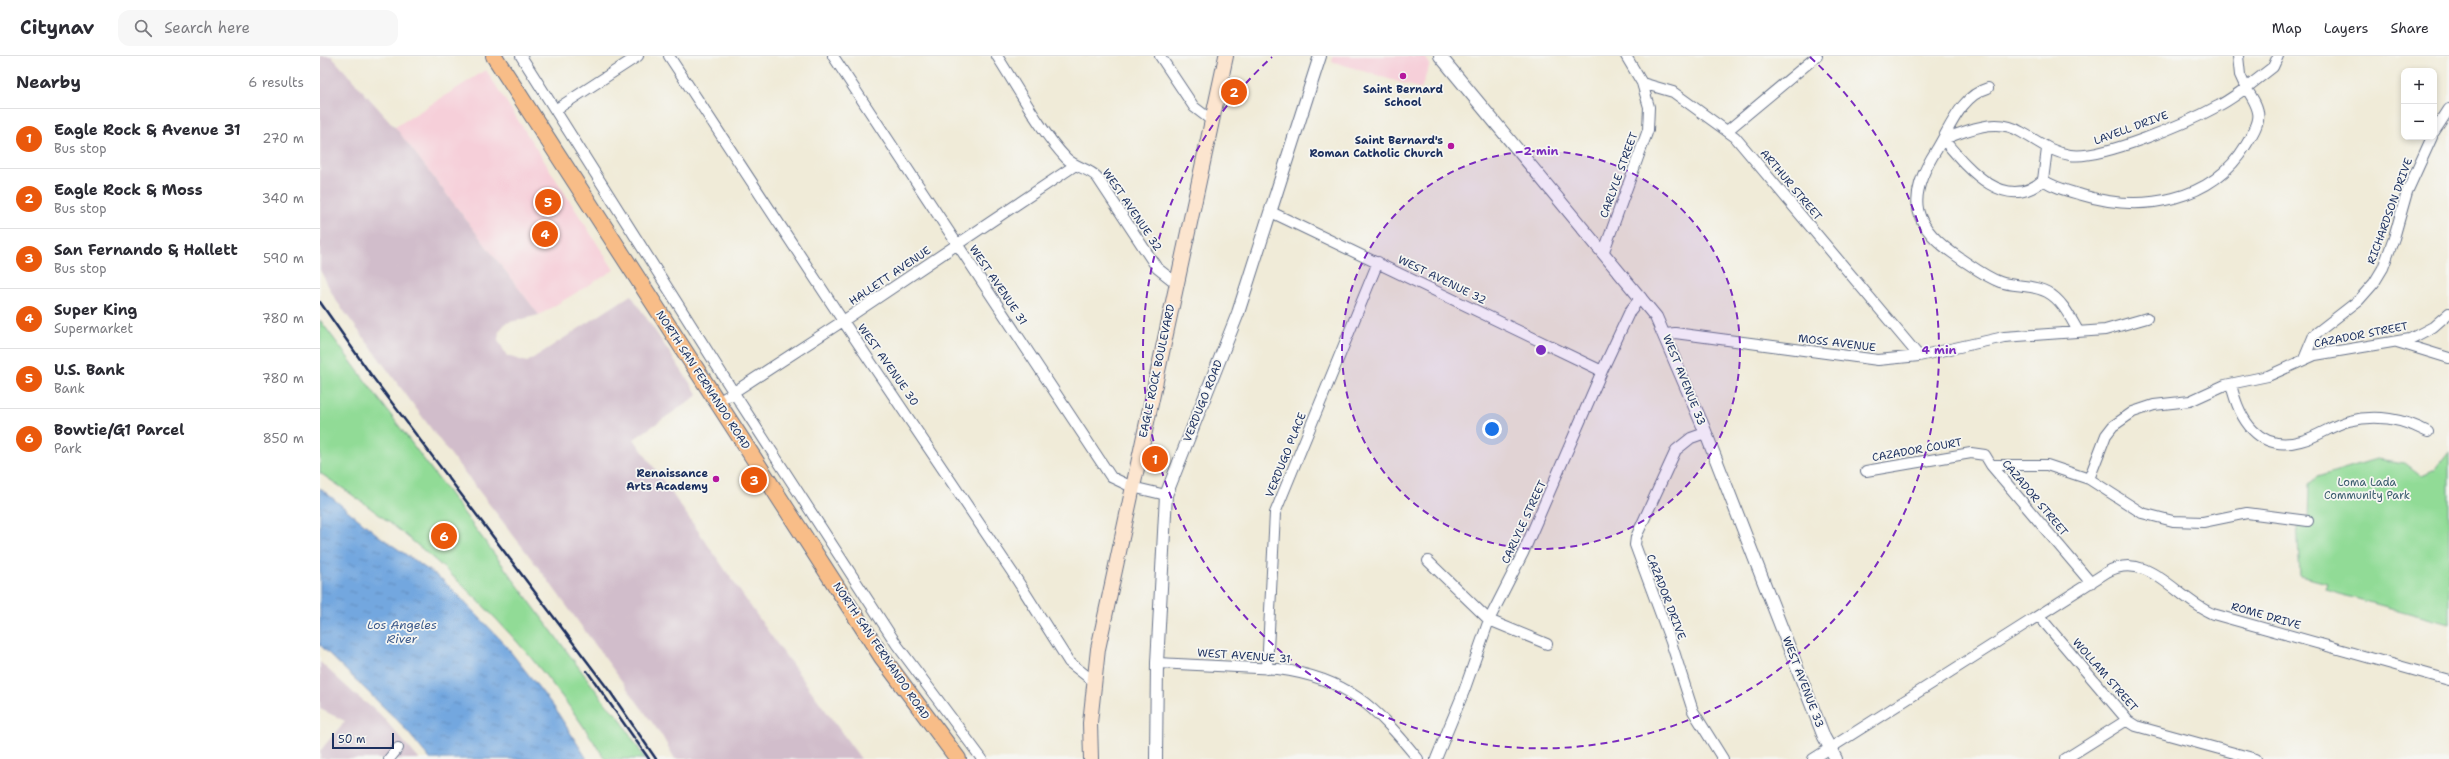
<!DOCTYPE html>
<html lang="en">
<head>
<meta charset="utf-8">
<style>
  body { margin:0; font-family:"Shantell Sans",sans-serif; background:#f7f7f7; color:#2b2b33 }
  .controls { position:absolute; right:12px; top:12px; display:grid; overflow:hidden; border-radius:8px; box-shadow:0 2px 6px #0003 }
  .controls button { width:36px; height:36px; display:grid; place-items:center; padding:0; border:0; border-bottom:1px solid #e1e1e2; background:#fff; color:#2b2b33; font:20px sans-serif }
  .scale { position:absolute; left:12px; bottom:10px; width:62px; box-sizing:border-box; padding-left:4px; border:2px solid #1b2f5e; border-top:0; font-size:11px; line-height:14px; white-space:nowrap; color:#1b2f5e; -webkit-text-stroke:3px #f6f6f2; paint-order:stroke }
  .you { position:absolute; left:1172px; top:373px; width:14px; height:14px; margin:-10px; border:3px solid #fff; border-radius:50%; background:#1a73e8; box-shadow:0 0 0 6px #1a73e833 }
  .badge { display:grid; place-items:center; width:26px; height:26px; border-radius:50%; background:#ea580c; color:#fff; font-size:13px; font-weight:700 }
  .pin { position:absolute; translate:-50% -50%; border:2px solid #fff; box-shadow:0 1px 4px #0006 }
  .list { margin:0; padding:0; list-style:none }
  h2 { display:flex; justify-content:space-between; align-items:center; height:52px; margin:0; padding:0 16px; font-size:17px }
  h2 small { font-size:13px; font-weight:400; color:#7c7c81 }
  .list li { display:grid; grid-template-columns:26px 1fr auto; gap:12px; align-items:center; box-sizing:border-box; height:60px; padding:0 16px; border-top:1px solid #e1e1e2 }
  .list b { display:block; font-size:15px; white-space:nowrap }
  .list p { margin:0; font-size:13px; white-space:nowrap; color:#7c7c81 }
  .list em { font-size:13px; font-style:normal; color:#7c7c81 }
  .icon { flex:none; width:22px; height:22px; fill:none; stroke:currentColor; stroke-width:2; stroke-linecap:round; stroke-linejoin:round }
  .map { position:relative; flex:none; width:2129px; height:703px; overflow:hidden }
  header { display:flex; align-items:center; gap:24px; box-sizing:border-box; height:56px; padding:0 20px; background:#fff; border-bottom:1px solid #e1e1e2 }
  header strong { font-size:19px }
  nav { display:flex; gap:22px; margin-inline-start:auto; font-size:14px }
  .search { width:280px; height:36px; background:#f7f7f7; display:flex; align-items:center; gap:10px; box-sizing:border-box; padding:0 14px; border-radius:12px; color:#7c7c81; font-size:15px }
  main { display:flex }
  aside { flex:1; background:#fff }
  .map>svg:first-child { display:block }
  .built { fill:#f6cfd9 }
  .industrial { fill:#d1bdcb }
  .green { fill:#91db96; stroke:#56857a }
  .water { fill:url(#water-ripples); stroke:#476b9e }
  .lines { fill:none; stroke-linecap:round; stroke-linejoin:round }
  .minor-casing { stroke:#667189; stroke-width:12 }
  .tertiary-casing { stroke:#667189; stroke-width:14 }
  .secondary-casing { stroke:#667189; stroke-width:16 }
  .primary-casing { stroke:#667189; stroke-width:18 }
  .minor { stroke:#fff; stroke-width:10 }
  .tertiary { stroke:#fff; stroke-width:12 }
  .secondary { stroke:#fce5cf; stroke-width:14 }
  .primary { stroke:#f8bd88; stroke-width:16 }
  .rail { stroke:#1b2f5e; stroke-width:2.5 }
  .ring { fill:none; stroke:#7b2cbf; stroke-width:2; stroke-dasharray:7 5 }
  .poi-dot { fill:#b5179e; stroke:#f6f6f2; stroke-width:1.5 }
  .labels { text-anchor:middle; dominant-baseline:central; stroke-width:3.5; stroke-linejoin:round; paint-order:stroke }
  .poi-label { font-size:11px; font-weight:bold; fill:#1b2f5e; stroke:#f6f6f2; text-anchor:end }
  .street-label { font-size:11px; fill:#1b2f5e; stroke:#f6f6f2 }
  .park-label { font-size:11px; fill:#385a6c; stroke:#f6f6f2 }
  .water-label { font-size:12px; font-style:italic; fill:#3a598b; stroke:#f6f6f2 }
  .centre { fill:#7b2cbf; stroke:#f6f6f2; stroke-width:2 }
  .ring-label { font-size:12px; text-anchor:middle; font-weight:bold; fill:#7b2cbf; stroke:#f6f6f2; stroke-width:3.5; stroke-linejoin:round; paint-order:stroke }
</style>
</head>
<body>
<header>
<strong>Citynav</strong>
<div class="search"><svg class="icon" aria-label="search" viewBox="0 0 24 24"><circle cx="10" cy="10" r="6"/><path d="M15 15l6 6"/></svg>Search here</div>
<nav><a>Map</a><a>Layers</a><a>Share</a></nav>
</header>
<main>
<aside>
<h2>Nearby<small>6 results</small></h2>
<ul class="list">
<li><span class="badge">1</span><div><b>Eagle Rock &amp; Avenue 31</b><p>Bus stop</p></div><em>270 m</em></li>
<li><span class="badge">2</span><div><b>Eagle Rock &amp; Moss</b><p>Bus stop</p></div><em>340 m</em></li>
<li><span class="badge">3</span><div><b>San Fernando &amp; Hallett</b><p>Bus stop</p></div><em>590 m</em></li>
<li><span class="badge">4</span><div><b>Super King</b><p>Supermarket</p></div><em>780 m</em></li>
<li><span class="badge">5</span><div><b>U.S. Bank</b><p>Bank</p></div><em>780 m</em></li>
<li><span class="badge">6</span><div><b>Bowtie/G1 Parcel</b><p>Park</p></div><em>850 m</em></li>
</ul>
</aside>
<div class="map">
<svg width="2129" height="703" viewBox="0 0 2129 703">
  <defs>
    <pattern id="water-ripples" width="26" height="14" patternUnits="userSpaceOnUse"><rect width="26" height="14" fill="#73a7df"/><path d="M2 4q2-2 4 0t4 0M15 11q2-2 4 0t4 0" fill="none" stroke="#5e88b8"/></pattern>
  </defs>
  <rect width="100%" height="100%" fill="#f6f6f2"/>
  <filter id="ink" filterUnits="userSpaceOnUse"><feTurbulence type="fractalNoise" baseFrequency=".025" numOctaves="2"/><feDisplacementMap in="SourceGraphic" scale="8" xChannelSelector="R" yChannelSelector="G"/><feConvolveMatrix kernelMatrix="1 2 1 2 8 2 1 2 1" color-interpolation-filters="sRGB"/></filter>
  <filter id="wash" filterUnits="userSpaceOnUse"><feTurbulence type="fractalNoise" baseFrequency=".012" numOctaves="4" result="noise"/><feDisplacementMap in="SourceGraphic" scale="16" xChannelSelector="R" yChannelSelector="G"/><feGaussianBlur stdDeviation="0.9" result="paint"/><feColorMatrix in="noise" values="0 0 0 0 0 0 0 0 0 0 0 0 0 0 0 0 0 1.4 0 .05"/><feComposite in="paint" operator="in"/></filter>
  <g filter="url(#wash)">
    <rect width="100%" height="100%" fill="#f0ebd8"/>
    <path class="built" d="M 1013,0 L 1104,0 L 1110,8 L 1101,33 L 1011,5 Z
      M 166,14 L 294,214 L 219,259 L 75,71 Z"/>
    <path class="industrial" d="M 0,0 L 11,0 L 75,71 L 219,259 L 186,267 L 179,275 L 178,284 L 187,300 L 207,306 L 311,239 L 378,339 L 314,383 L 452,581 L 541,703 L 355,703 L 342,680 L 224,519 L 118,382 L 15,243 L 0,214 Z
      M 0,606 L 38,641 L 59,657 L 99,703 L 0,703 L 0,695 L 25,665 L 0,653 Z"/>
    <path class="green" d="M 0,264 L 286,648 L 299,661 L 325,703 L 285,703 C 213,588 114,491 0,417 Z
      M 2129,396 L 2129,568 L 2005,534 L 2007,527 L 1980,520 L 1977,467 L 1988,465 L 1989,428 L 1997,421 L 2056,403 L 2085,407 L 2102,420 L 2115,414 Z"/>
    <path class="water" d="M 0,432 L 59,480 L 124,525 L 182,585 L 234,651 L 267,703 L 110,703 L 81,668 L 0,589 Z"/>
  </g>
  <g filter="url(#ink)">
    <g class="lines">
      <defs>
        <path id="minor" d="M 201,0 L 414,337 L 577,589 L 662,703
          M 349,0 L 523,265 L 692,516 L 749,606 L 773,625
          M 513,0 L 791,421 L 812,431 L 846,439
          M 677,0 C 697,31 722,77 746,102 C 756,112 768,112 777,121 L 837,212 L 856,227
          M 840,0 L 874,51 L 891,64
          M 1306,0 L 1322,27 L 1353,36 L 1415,81 L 1599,300
          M 1668,32 C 1641,40 1631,70 1617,93 C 1585,143 1591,170 1641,203 C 1653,211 1666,221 1680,226 C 1695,231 1712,228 1727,236 C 1742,244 1750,261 1758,275
          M 235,54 L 318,0
          M 1407,75 L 1497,0
          M 2114,76 L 2129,53
          M 1623,83 C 1648,75 1676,60 1701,76 C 1718,85 1730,96 1750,99 C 1781,104 1869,66 1898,50 C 1908,45 1917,38 1926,32 L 1920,19 L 1918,0
          M 1623,83 C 1646,110 1685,159 1723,124
          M 1723,124 C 1735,132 1748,135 1762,139 C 1821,157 1892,146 1926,89 C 1942,63 1943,57 1926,32 L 1953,11 L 1958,0
          M 1723,124 L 1727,93
          M 951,156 L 1282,315
          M 1284,195 L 1328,74 L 1329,51 L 1322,27
          M 1345,278 L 1355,277 L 1558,304 L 1599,300 L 1684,281 L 1785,274 L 1827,262
          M 2077,286 L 2129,302
          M 1984,303 L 1994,279 L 2039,244 L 2054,227 L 2063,212 L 2074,182 L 2087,136 L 2112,81
          M 1911,328 C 1919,363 1938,397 1981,385 C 1998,381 2012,369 2029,365 C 2056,358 2084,363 2108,376
          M 397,347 L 523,265 L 754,110
          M 1385,377 L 1371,382 L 1356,394 L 1316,481 L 1315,489 L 1351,586 L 1373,655 L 1403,703
          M 1546,415 L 1651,397 L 1665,399 L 1671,409
          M 1769,423 L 1822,457 L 1853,465 L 1883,466 L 1927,457 L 1988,465
          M 1108,505 L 1169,564 L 1227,588
          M 1771,527 L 1671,409 L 1727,409 L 1769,423 L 1786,379 L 1793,370 L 1813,356 L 1834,349 L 1870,345 L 1905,329 L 1948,320 L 1995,299 L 2090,283 L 2113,271 L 2129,257
          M 1719,560 L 1808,665 L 1816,670 L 1936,703
          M 837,607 L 958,613 C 1027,622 1056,651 1098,703
          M 947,613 L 955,457 L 1058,206
          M 69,703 L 78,692
          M 1116,703 L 1144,635 L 1169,564 L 1203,497 L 1282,315 L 1310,255 L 1321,241
          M 1493,703 L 1787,516 C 1828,493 1856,543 1893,558 L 2129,624
          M 1745,703 L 1807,664"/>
        <path id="tertiary" d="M 1120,0 L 1336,261 L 1383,370 L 1504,681 L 1516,703
          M 836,703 L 837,607 L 846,439 L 918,257 L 1000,0"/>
        <path id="secondary" d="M 771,703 L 770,667 L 778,593 L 906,0"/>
        <path id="primary" d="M 174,0 L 562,601 L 638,703"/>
      </defs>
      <use href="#minor" class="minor-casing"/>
      <use href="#tertiary" class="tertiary-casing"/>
      <use href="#secondary" class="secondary-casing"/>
      <use href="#primary" class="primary-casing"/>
      <use href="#minor" class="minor"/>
      <use href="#tertiary" class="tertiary"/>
      <use href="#secondary" class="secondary"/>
      <use href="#primary" class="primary"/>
      <path class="rail" d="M 0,246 L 51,319 L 291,637 L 336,703
        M 267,615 L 329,703"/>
    </g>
  </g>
  <circle cx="1221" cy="294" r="199" fill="#7b2cbf" fill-opacity=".12"/>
  <g class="ring">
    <circle cx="1221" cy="294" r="199"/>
    <path d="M1490 1A398 398 0 1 1 952 1"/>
  </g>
  <g class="poi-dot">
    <circle cx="1083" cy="20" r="4"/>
    <circle cx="1131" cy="90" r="4"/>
    <circle cx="396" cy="423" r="4"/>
  </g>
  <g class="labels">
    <g class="poi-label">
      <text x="1083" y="33" text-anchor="middle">Saint Bernard<tspan x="1083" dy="13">School</tspan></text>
      <text x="1123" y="84">Saint Bernard's<tspan x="1123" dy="13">Roman Catholic Church</tspan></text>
      <text x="388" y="417">Renaissance<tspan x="388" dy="13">Arts Academy</tspan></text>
    </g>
    <g class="street-label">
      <text transform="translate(1811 72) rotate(-20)">LAVELL DRIVE</text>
      <text transform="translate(1299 119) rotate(-70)">CARLYLE STREET</text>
      <text transform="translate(1471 129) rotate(50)">ARTHUR STREET</text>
      <text transform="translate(812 154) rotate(56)">WEST AVENUE 32</text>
      <text transform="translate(2070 155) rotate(-70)">RICHARDSON DRIVE</text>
      <text transform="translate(570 220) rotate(-34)">HALLETT AVENUE</text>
      <text transform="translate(1122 224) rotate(26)">WEST AVENUE 32</text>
      <text transform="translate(678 229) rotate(56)">WEST AVENUE 31</text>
      <text transform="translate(2041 279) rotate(-11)">CAZADOR STREET</text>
      <text transform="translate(1517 287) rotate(7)">MOSS AVENUE</text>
      <text transform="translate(568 309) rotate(55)">WEST AVENUE 30</text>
      <text transform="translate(837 315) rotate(-78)">EAGLE ROCK BOULEVARD</text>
      <text transform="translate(383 324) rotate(57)">NORTH SAN FERNANDO ROAD</text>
      <text transform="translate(1364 324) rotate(68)">WEST AVENUE 33</text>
      <text transform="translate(883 345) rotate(-68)">VERDUGO ROAD</text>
      <text transform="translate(1597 394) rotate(-10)">CAZADOR COURT</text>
      <text transform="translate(966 399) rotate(-68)">VERDUGO PLACE</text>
      <text transform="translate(1715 442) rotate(50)">CAZADOR STREET</text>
      <text transform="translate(1204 466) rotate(-65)">CARLYLE STREET</text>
      <text transform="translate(1346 541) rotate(69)">CAZADOR DRIVE</text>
      <text transform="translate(1946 560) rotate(16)">ROME DRIVE</text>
      <text transform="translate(561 595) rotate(56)">NORTH SAN FERNANDO ROAD</text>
      <text transform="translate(924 600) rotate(4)">WEST AVENUE 31</text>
      <text transform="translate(1785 619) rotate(49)">WOLLAM STREET</text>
      <text transform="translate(1483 626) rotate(69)">WEST AVENUE 33</text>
    </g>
    <g class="park-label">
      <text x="2047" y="426">Loma Lada<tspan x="2047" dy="13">Community Park</tspan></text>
    </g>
    <g class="water-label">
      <text x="82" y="569">Los Angeles<tspan x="82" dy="14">River</tspan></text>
    </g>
  </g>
  <circle cx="1221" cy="294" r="6" class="centre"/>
  <g class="ring-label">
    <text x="1221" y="99">2 min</text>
    <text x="1619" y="298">4 min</text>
  </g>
</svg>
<div class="controls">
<button>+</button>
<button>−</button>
</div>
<div class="scale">50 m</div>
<div class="you"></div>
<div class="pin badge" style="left:835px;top:403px">1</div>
<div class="pin badge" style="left:914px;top:36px">2</div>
<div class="pin badge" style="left:434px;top:424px">3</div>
<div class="pin badge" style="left:225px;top:178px">4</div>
<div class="pin badge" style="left:228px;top:146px">5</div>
<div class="pin badge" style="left:124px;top:480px">6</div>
</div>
</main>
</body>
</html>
